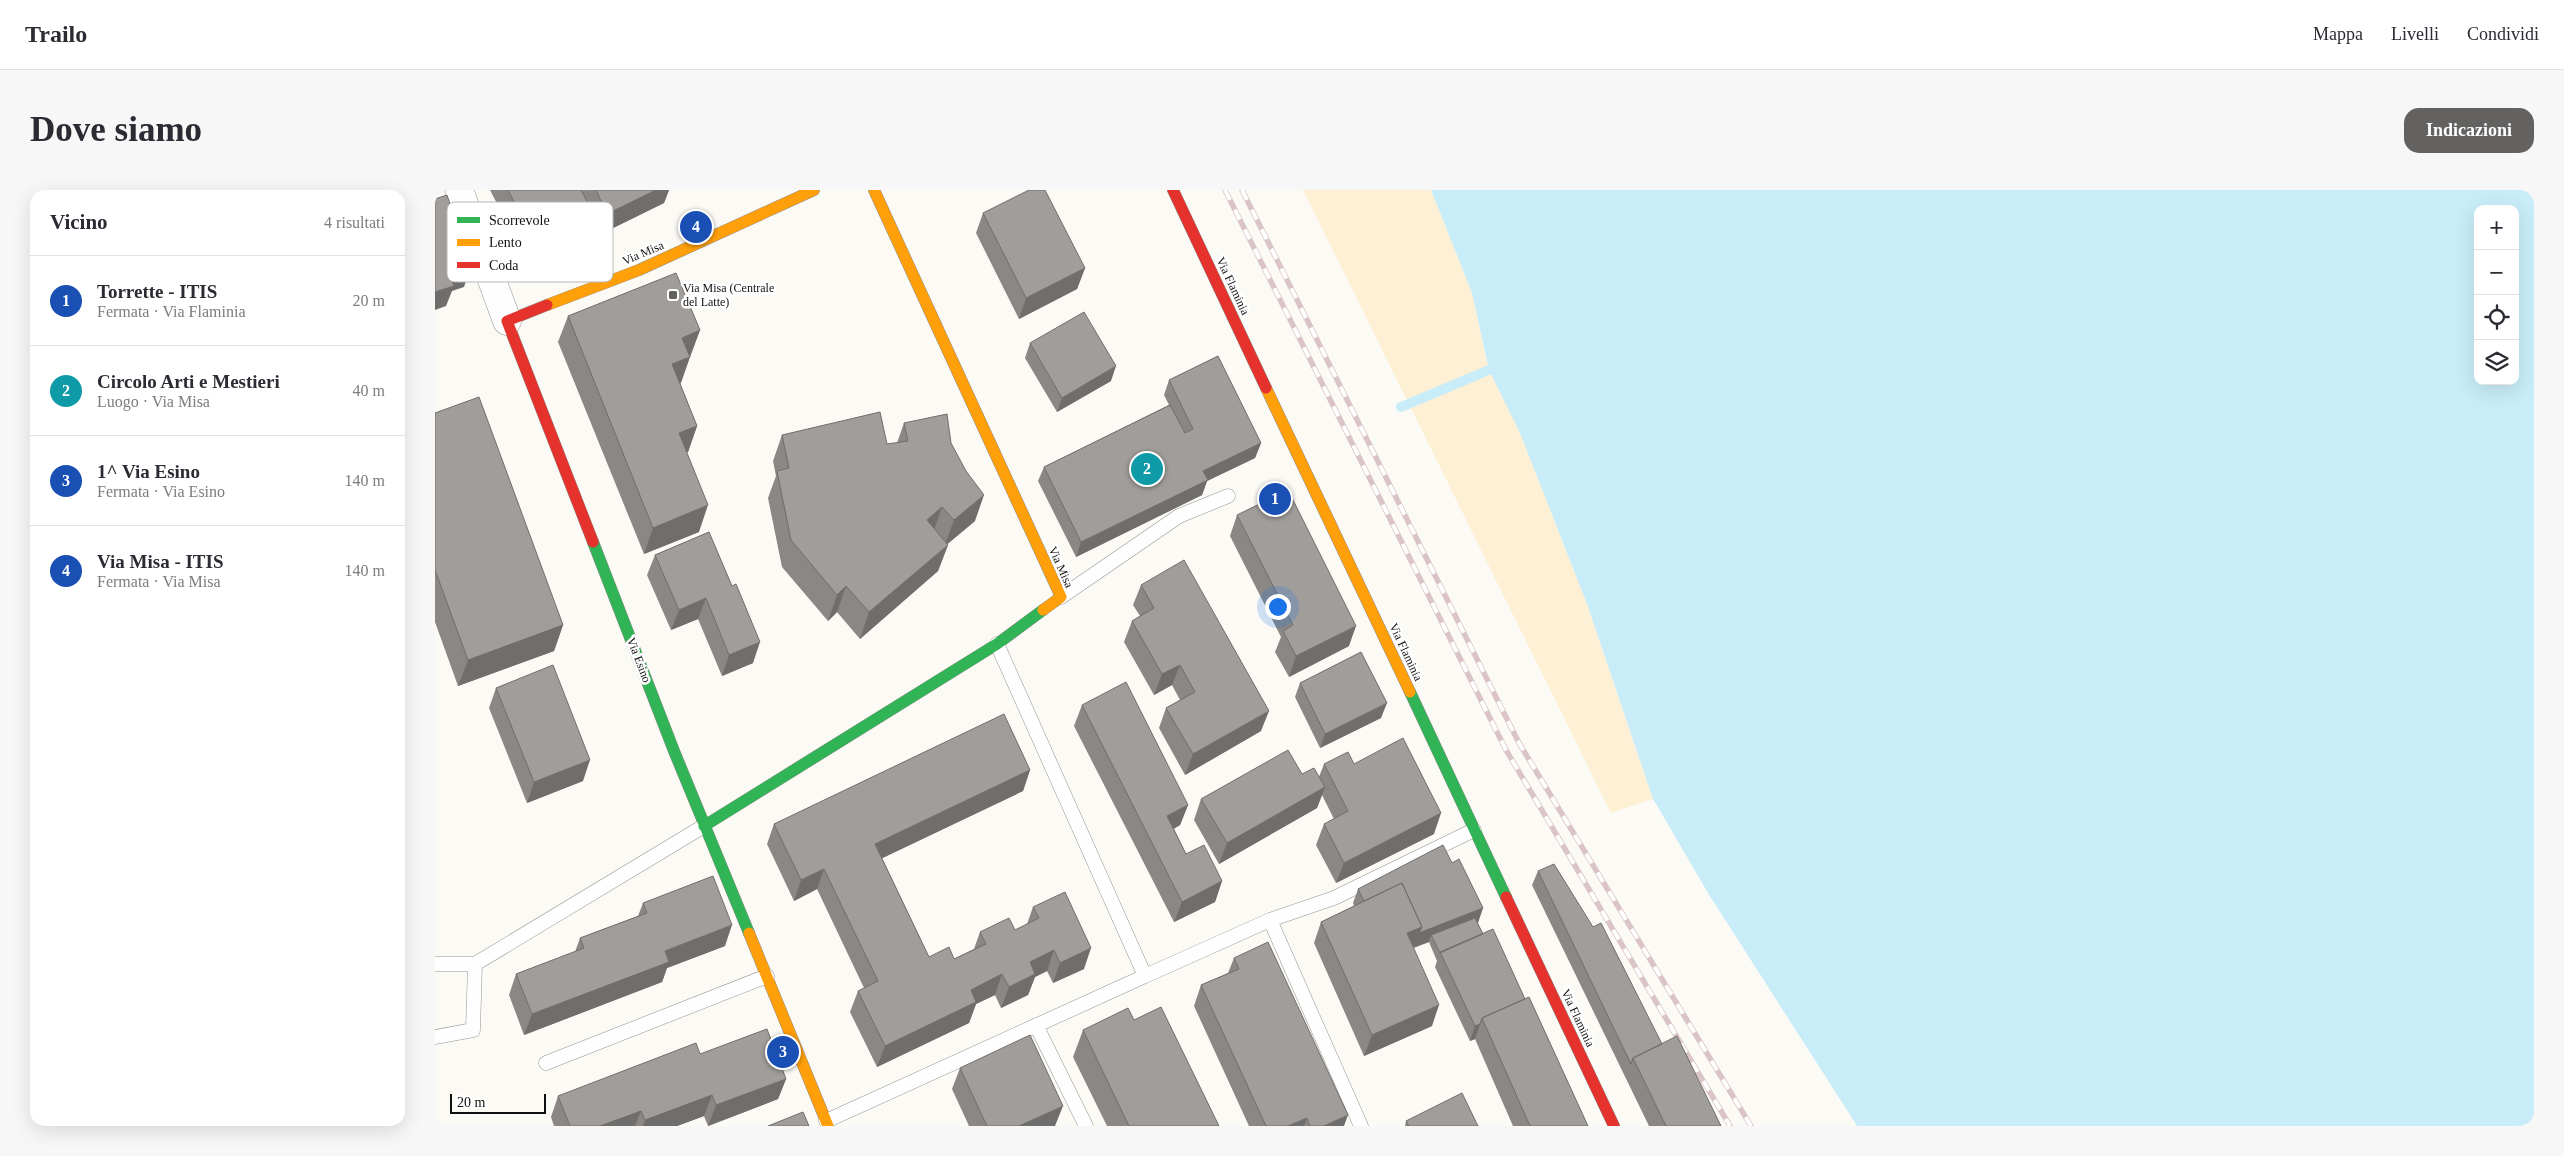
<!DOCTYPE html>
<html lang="it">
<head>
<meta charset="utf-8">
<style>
  body { margin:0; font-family:Georgia,serif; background:#f7f7f7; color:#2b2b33 }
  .controls { position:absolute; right:15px; top:15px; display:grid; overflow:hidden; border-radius:10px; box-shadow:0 5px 20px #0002 }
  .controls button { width:45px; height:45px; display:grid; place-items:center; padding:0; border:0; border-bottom:1px solid #e1e1e2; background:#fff; color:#2b2b33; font:25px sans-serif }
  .scale { position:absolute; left:15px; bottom:12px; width:96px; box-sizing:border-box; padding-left:5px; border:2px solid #101010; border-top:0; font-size:14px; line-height:18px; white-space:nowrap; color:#101010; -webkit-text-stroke:4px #fff; paint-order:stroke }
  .you { position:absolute; left:842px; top:416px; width:18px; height:18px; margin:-12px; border:4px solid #fff; border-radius:50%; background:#1a73e8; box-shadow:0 0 0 8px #1a73e833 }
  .badge { display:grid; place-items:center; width:32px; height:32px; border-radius:50%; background:#636260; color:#fff; font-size:16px; font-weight:700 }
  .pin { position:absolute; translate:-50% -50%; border:2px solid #fff; box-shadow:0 1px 5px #0006 }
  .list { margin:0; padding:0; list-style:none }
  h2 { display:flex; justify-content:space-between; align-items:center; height:65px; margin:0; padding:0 20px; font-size:21px }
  h2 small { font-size:16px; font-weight:400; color:#7c7c81 }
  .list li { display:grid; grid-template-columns:32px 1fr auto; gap:15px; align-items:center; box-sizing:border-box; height:90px; padding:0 20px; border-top:1px solid #e1e1e2 }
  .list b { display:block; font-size:19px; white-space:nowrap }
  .list p { margin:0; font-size:16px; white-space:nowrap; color:#7c7c81 }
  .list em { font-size:16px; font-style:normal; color:#7c7c81 }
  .icon { flex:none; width:28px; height:28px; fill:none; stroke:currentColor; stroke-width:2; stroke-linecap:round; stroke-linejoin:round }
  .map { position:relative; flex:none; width:2099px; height:936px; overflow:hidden; border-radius:15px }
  header { display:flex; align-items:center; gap:30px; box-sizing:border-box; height:70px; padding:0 25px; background:#fff; border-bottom:1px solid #e1e1e2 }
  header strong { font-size:24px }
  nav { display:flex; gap:28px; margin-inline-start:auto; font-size:18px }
  .intro { display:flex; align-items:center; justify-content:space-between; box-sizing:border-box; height:120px; padding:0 30px }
  h1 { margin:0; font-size:35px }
  .button { padding:12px 22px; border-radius:15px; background:#636260; color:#fff; font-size:18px; font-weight:700 }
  main { display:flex; gap:30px; padding:0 30px }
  aside { flex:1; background:#fff; border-radius:15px; box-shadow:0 5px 20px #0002 }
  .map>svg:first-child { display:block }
  .sand { fill:#fef0d5 }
  .water { fill:#c8edf9; fill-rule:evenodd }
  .pier { fill:#fcfaf5 }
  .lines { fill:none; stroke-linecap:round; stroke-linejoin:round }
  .stream { stroke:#c8edf9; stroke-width:10 }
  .lane-casing { stroke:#969593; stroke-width:15 }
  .street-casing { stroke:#969593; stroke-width:29 }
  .fast-casing { stroke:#8d8c8a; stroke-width:12 }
  .slow-casing { stroke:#8d8c8a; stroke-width:12 }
  .jam-casing { stroke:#8d8c8a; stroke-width:12 }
  .lane { stroke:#fffefe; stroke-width:14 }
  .street { stroke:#fffefe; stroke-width:28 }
  .fast { stroke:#30b455; stroke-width:11 }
  .slow { stroke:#ff9f0a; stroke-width:11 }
  .jam { stroke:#e5322d; stroke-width:11 }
  .rail-casing { stroke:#dac4c7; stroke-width:5.5 }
  .rail { stroke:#fff; stroke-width:4; stroke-dasharray:11; stroke-linecap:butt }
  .wall { fill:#8a8784 }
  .shaded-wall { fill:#706e6c }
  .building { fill:#a09d9a; stroke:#706e6c }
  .poi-dot { fill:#636260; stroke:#fff; stroke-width:2 }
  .labels { text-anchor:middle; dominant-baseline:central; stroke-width:5; stroke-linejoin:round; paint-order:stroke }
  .street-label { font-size:12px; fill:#101010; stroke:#fff }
  .poi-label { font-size:12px; fill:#101010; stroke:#fff; text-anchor:start }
  .key { fill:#fff; stroke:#b7b7b7; stroke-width:1 }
  .key-label { font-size:14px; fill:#101010 }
</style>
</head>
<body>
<header>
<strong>Trailo</strong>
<nav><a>Mappa</a><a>Livelli</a><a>Condividi</a></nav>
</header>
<div class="intro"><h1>Dove siamo</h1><a class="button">Indicazioni</a></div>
<main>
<aside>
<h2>Vicino<small>4 risultati</small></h2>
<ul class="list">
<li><span class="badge" style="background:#1a4fb4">1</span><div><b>Torrette - ITIS</b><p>Fermata · Via Flaminia</p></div><em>20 m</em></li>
<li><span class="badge" style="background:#0f9aa8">2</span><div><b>Circolo Arti e Mestieri</b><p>Luogo · Via Misa</p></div><em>40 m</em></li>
<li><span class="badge" style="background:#1a4fb4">3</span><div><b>1^ Via Esino</b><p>Fermata · Via Esino</p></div><em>140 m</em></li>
<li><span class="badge" style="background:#1a4fb4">4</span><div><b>Via Misa - ITIS</b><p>Fermata · Via Misa</p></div><em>140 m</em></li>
</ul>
</aside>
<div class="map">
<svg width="2099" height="936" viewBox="0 0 2099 936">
  <rect width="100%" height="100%" fill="#fcfaf5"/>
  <path class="sand" d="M 868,0 L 996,0 L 1037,103 L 1054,180 L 1085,242 L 1152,414 L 1218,609 L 1176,623 Z"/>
  <path class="water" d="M 996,0 L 2099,0 L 2099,936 L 1422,936 L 1274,705 L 1218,609 L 1152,414 L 1085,243 L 1054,180 L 1037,103 ZM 2043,19 L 2080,19 L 2080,191 L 2043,191 Z"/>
  <path class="pier" d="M 1218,609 L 1274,705 L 1422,936 L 1419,936 L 1272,707 L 1216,610 Z"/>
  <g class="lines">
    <path class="stream" d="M 966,217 L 1054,180"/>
    <defs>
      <path id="lane" d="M 626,407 L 744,326 L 793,306
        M 835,730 L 926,936
        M 0,774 L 40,774 L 269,636
        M 710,786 L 835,730 L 899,708 L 1039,640
        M 601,835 L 651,936
        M 0,847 L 38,840 L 40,774
        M 111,873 L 332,786
        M 391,931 L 710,786 L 562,454"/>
      <path id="street" d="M 24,0 L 72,131"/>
      <path id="fast" d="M 158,352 L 239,561 L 314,743
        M 975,502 L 1071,707
        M 269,636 L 562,454 L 608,420"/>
      <path id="slow" d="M 439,0 L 626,407 L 608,420
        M 112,115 L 204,80 L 379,0
        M 831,198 L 975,502
        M 314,743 L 393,936"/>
      <path id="jam" d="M 738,0 L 831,198
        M 112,115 L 72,131 L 158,352
        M 1071,707 L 1179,936"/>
    </defs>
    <use href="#lane" class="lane-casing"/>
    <use href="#street" class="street-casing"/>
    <use href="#fast" class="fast-casing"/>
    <use href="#slow" class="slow-casing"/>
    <use href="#jam" class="jam-casing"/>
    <use href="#lane" class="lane"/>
    <use href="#street" class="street"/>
    <use href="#fast" class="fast"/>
    <use href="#slow" class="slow"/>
    <use href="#jam" class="jam"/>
    <defs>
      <path id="rail" d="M 790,0 L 1071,560 L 1295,936
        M 807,0 L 1084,553 L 1316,936"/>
    </defs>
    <use href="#rail" class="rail-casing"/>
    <use href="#rail" class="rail"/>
  </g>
  <path class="wall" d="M 55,0 L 234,0 L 229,13 L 166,44 L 160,62 L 102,91 Z
    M 548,23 L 650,78 L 642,99 L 584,129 L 541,43 Z
    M 133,126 L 265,140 L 245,193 L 262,236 L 253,262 L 252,262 L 264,342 L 209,364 L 123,152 Z
    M 595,153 L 676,191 L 622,222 L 590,168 Z
    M 734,190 L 826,253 L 820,268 L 772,291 L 767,305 L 641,367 L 603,291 L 609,277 L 734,215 L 729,205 Z
    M 0,223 L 128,435 L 119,461 L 23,496 L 0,432 Z
    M 469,233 L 516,253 L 540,331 L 512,354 L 513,355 L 503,381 L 425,449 L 402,422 L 393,431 L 347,377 L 333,308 L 341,286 L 338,271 L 347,245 L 452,254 L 462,253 Z
    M 802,325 L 914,456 L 854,487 L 840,462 L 846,447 L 795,346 Z
    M 274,342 L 318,473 L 287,486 L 263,429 L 236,440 L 212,385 L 220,365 Z
    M 706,395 L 826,541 L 750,585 L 724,538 L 731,518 L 745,510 L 737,495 L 719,505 L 689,452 L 697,431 L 705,426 L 698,415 Z
    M 865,493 L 946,528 L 885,558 L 860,507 Z
    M 61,498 L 148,591 L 92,613 L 54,518 Z
    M 647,515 L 753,615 L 745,635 L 739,639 L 751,664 L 787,691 L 780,712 L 739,732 L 639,536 Z
    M 889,574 L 919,574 L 999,644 L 901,693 L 881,655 L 889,634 L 899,629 L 887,605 L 882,618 L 784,674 L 759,630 L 766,609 L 867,584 L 884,587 Z
    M 595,580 L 588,601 L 447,668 L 494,767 L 519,769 L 539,759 L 545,742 L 580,740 L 592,734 L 598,717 L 649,779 L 618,793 L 612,781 L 600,787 L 593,805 L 566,818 L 560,805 L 541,814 L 534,833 L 442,877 L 415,822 L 423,801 L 429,798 L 382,699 L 359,711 L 332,654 L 339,634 Z
    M 1017,673 L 1048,718 L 1042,733 L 1048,744 L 1090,809 L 1153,936 L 1078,936 L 1040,849 L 1035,851 L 1000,777 L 1002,771 L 994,752 L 979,758 L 997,836 L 929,866 L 879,753 L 886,732 L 919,716 L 918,713 L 923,699 Z
    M 1103,681 L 1227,854 L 1286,936 L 1214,936 L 1097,695 Z
    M 208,713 L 290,756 L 232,778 L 227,792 L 89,845 L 74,805 L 81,784 L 140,762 L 145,748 L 203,726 Z
    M 799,768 L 909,936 L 814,936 L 759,816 L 766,795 L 793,783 Z
    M 699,830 L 784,936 L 672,936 L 638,867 L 648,840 Z
    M 265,864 L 351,889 L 343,909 L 273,936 L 269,926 L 242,936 L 119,936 L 116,927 L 123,906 Z
    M 525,878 L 620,936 L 534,936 L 517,899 Z
    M 971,931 L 1043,936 L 970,936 Z"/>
  <path class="shaded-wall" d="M 221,0 L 234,0 L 229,13 L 166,44 L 160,62 L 102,91 L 109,71 L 165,42 L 172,24 Z
    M 36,76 L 29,97 L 17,101 L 11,116 L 0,120 L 0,102 L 14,83 Z
    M 650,78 L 642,99 L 584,129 L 591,108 Z
    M 265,140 L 255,167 L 247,148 Z
    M 255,167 L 246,193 L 228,200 L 237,174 Z
    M 681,176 L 676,191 L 622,222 L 627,208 Z
    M 262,236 L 253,262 L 235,269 L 244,243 Z
    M 826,253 L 820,268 L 772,291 L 767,305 L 641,367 L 646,352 L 768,281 Z
    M 549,305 L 540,331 L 509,357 L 519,330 Z
    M 273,315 L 264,342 L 209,364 L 218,338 Z
    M 507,317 L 498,343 L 492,330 Z
    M 513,355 L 503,381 L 425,449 L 434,422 Z
    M 411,396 L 402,422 L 393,431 L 402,405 Z
    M 271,408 L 263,429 L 236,440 L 244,420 Z
    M 128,435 L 119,461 L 23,496 L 33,470 Z
    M 921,436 L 914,456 L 854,487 L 861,466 Z
    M 325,452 L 318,473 L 287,486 L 294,465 Z
    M 745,475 L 737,495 L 719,505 L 727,484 Z
    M 952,513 L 946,528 L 885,558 L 890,544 Z
    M 834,521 L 826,541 L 750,585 L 758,564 Z
    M 155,570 L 148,591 L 92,613 L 99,592 Z
    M 595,580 L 588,601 L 433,675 L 440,654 Z
    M 890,597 L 882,618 L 784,674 L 792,653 Z
    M 753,615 L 745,635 L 724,646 L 732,626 Z
    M 1006,623 L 999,644 L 901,693 L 909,673 Z
    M 389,679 L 382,699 L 359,711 L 366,690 Z
    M 787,691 L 780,712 L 739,732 L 747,712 Z
    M 1048,718 L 1043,733 L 999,750 L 996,745 L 994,752 L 979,757 L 972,743 L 987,737 Z
    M 297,735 L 290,756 L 232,778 L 227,792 L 89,845 L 97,824 L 230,761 Z
    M 656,758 L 649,779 L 618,793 L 625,773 Z
    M 619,760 L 612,781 L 600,787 L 593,805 L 566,818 L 574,797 L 595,772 Z
    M 567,784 L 560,805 L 541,814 L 534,833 L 442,877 L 450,856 L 536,800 Z
    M 1004,815 L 997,836 L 929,866 L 937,845 Z
    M 1045,834 L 1040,849 L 1035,851 L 1040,836 Z
    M 351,889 L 343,909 L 273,936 L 281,915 Z
    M 277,905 L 269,926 L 242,936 L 208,936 L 210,930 Z
    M 628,916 L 620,936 L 584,936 Z
    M 206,921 L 200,936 L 165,936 Z
    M 913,925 L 909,936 L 889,936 Z
    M 872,928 L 869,936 L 853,936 Z"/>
  <path class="building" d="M 73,0 L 146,0 L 167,41 L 109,71 Z
    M 161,0 L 221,0 L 172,24 Z
    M 594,0 L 610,0 L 650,78 L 591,108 L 548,23 Z
    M 12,5 L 36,76 L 14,83 L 19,96 L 0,102 L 0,9 Z
    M 241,83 L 265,140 L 247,148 L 255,167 L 237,174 L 262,236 L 244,243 L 273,315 L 218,338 L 133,126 Z
    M 649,122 L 681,176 L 627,208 L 595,153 Z
    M 783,166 L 826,253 L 768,281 L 773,290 L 646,352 L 609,277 L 735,215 L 750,243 L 758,239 L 734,190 Z
    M 44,207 L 128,435 L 33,470 L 0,380 L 0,223 Z
    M 445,222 L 452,254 L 473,251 L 469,233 L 512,224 L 516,253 L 531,281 L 549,305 L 519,330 L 507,317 L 492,330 L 513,355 L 434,422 L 411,396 L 402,405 L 356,350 L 342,281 L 354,278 L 347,245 Z
    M 853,300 L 921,436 L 861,466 L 848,441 L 858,435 L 802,325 Z
    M 274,342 L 297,396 L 301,394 L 325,452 L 294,465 L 271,408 L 244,420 L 220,365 Z
    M 749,370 L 834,521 L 758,564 L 731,518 L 760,502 L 745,475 L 727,484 L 697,431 L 719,418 L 706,395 Z
    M 926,462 L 952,513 L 890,544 L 865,493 Z
    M 118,475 L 155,570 L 99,592 L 61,498 Z
    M 691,492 L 753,615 L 732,626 L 751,664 L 769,655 L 787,691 L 747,712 L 647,515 Z
    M 569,524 L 595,580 L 440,654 L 494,767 L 514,757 L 519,769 L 551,754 L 545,742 L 574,728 L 580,740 L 604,728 L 598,717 L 630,702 L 656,758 L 625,773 L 619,760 L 595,772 L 600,784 L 574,797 L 567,784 L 536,800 L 541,812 L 450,856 L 423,801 L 443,791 L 389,679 L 366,690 L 339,634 Z
    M 968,548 L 1006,623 L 909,673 L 889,634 L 913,621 L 889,574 L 913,562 L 919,574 Z
    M 853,560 L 867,584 L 879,578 L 890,597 L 792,653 L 766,609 Z
    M 1008,655 L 1017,673 L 1024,669 L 1048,718 L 984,743 L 987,737 L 967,693 L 929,711 L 923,699 Z
    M 1119,674 L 1158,737 L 1166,733 L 1227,854 L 1198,868 L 1196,874 L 1103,681 Z
    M 278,686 L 297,735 L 230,761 L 234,772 L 97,824 L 81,784 L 149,758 L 145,748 L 212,723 L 208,713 Z
    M 967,693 L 987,737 L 972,743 L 1004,815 L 937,845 L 886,732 Z
    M 1040,728 L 1048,744 L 1005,763 L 996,745 Z
    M 1058,739 L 1090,809 L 1047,828 L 1045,834 L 1040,836 L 1005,762 Z
    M 833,752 L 913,925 L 889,936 L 875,936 L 872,928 L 853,936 L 831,936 L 766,795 L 804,779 L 799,768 Z
    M 1094,807 L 1153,936 L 1095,936 L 1047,828 Z
    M 726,817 L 784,936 L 694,936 L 648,840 L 693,818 L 699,830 Z
    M 332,839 L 351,889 L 281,915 L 277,905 L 210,930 L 206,921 L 165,936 L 135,936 L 123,906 L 261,853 L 265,864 Z
    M 595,845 L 628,916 L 584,936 L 552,936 L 525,878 Z
    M 1242,846 L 1286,936 L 1231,936 L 1198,868 Z
    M 1027,903 L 1043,936 L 974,936 L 971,931 Z
    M 368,922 L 374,936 L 333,936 Z"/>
  <rect class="poi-dot" x="233" y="100" width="10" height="10" rx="2.5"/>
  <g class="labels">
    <g class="street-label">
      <text transform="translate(208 63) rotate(-23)">Via Misa</text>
      <text transform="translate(798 96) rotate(65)">Via Flaminia</text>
      <text transform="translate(626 377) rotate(66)">Via Misa</text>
      <text transform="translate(971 462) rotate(65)">Via Flaminia</text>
      <text transform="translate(204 470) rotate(69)">Via Esino</text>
      <text transform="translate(1143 828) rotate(65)">Via Flaminia</text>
    </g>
    <g class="poi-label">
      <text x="248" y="98">Via Misa (Centrale<tspan x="248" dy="14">del Latte)</tspan></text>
    </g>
  </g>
  <rect x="12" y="12" width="166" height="80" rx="8" class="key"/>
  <rect x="22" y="27" width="23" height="6" fill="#30b455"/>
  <rect x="22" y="49" width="23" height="7" fill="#ff9f0a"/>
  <rect x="22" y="72" width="23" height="6" fill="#e5322d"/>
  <g class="key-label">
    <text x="54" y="35">Scorrevole</text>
    <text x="54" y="57">Lento</text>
    <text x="54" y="80">Coda</text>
  </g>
</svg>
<div class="controls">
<button>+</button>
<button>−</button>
<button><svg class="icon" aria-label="locate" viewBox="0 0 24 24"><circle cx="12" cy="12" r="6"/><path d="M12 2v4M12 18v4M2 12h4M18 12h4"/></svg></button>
<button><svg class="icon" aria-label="layers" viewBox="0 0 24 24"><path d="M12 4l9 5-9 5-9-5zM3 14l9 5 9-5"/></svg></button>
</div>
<div class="scale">20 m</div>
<div class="you"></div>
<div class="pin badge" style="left:840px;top:309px;background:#1a4fb4">1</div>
<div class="pin badge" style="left:712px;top:279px;background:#0f9aa8">2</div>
<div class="pin badge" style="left:348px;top:862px;background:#1a4fb4">3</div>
<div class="pin badge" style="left:261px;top:37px;background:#1a4fb4">4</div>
</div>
</main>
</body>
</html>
